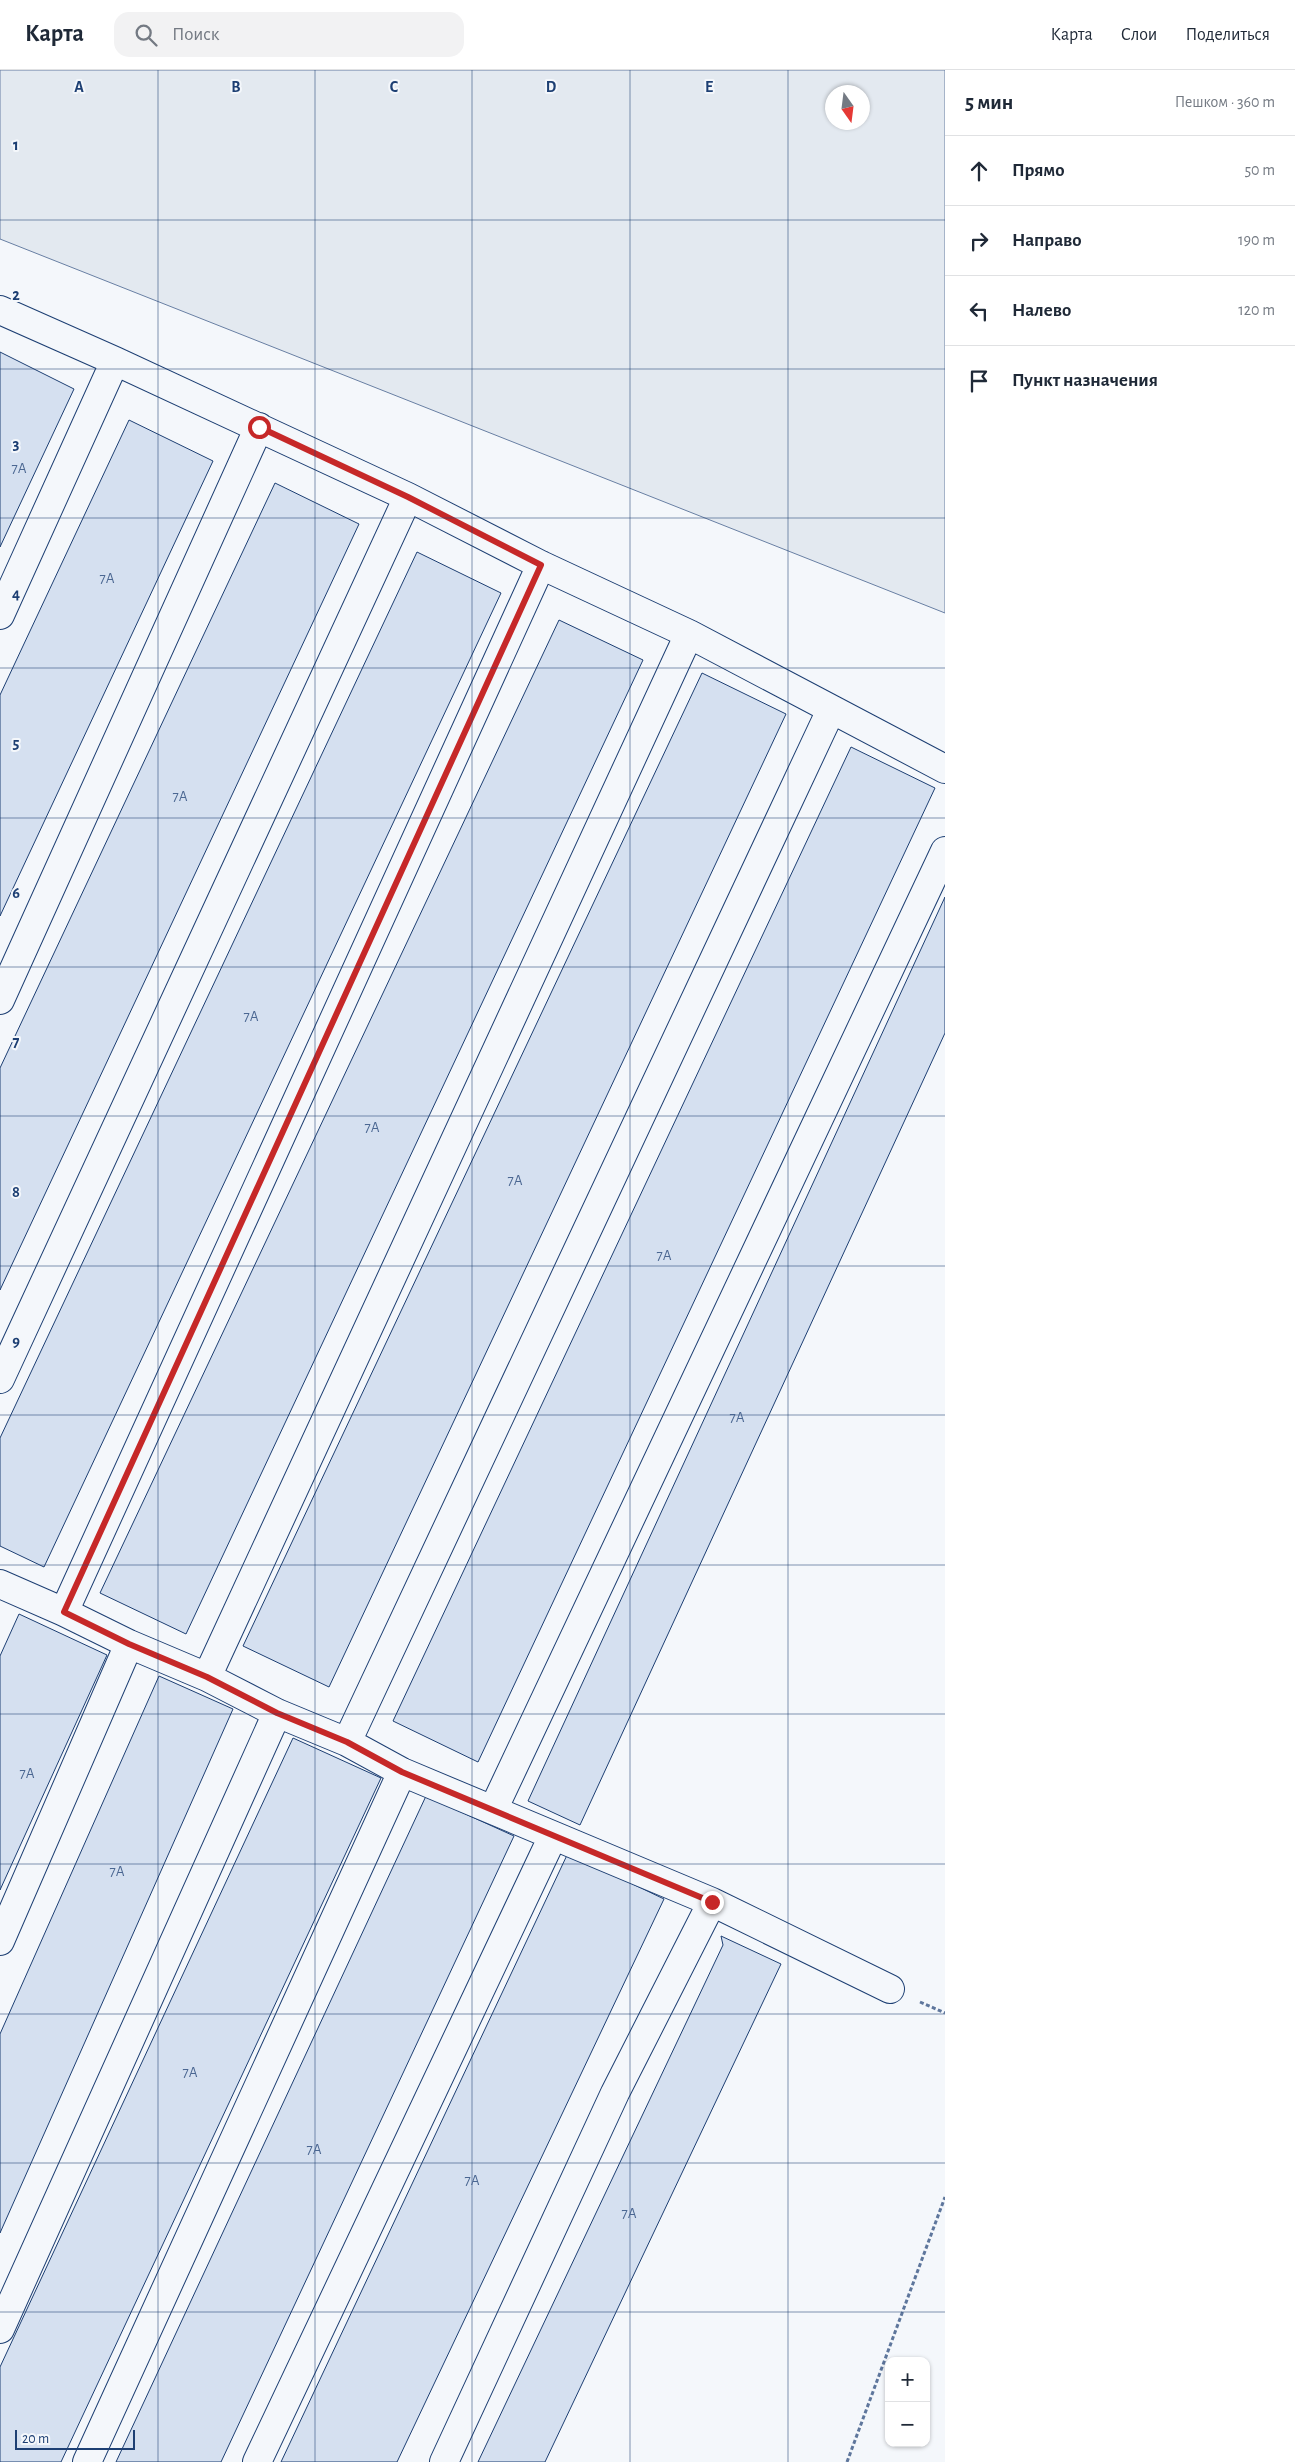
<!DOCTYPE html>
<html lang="ru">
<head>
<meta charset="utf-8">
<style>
  body { margin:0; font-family:"Alegreya Sans",sans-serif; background:#f2f2f3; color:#1f2937 }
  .controls { position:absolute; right:15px; bottom:15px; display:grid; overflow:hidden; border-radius:10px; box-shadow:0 1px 4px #0004 }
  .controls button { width:45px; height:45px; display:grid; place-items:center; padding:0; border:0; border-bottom:1px solid #e0e1e3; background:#fff; color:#1f2937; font:25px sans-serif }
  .compass { position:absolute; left:825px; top:15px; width:45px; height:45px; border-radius:50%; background:#fff; box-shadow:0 1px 4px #0004; rotate:166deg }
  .scale { position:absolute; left:15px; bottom:12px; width:120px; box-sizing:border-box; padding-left:5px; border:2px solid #1d3f73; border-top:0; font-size:14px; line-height:18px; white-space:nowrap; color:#1d3f73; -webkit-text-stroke:4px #f4f7fb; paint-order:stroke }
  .stop { position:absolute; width:15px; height:15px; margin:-11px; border:4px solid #c62828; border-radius:50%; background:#fff }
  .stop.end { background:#c62828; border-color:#fff; box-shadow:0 1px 5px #0008 }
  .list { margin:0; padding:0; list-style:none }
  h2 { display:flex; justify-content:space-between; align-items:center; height:65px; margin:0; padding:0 20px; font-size:21px }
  h2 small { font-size:16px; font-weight:400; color:#747a83 }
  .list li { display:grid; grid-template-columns:32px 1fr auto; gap:15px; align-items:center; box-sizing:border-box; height:70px; padding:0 20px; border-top:1px solid #e0e1e3 }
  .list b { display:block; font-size:19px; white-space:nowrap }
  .list em { font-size:16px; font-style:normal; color:#747a83 }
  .icon { flex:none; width:28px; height:28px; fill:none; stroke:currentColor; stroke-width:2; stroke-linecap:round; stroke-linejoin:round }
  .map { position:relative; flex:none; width:945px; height:2392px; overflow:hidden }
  header { display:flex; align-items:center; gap:30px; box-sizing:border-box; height:70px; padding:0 25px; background:#fff; border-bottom:1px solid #e0e1e3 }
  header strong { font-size:24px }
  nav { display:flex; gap:28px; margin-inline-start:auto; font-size:18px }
  .search { width:350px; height:45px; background:#f2f2f3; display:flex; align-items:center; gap:12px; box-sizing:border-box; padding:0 18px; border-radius:15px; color:#747a83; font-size:19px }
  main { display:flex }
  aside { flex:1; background:#fff }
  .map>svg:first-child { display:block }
  .green { fill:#e3e9f0; stroke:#687fa3; fill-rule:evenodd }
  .building { fill:#d5e0f0; stroke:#1d3f73 }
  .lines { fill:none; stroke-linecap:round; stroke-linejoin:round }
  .minor-casing { stroke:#1d3f73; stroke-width:30 }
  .path { stroke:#5e769c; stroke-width:3; stroke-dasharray:4 2.5; stroke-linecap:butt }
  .minor { stroke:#f4f7fb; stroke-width:28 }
  .route { stroke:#c62828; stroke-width:6 }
  .grid { fill:none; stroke:#1d3f73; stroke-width:1; stroke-opacity:0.55 }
  .labels { text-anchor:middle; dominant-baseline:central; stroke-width:4; stroke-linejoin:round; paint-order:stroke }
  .number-label { font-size:15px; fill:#4b6792 }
  .grid-label { font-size:16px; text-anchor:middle; font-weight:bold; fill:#1d3f73; stroke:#f4f7fb; stroke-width:4; stroke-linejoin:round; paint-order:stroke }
</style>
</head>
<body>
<header>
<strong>Карта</strong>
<div class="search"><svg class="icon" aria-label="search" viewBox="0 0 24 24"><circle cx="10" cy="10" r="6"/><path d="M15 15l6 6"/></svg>Поиск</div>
<nav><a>Карта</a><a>Слои</a><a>Поделиться</a></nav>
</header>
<main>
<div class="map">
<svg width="945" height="2392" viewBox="0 0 945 2392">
  <rect width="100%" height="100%" fill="#f4f7fb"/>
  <path class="green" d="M 0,0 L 945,0 L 945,543 L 0,169 ZM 832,22 L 862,22 L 862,52 L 832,52 Z"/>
  <path class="building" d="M 0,282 L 74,319 L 0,477 Z
    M 129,350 L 213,391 L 0,846 L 0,625 Z
    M 275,413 L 359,454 L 0,1220 L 0,998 Z
    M 417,482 L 501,523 L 44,1497 L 0,1476 L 0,1368 Z
    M 559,550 L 643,590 L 186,1564 L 100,1523 Z
    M 702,603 L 786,644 L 329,1617 L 243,1576 Z
    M 851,677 L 935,718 L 478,1692 L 393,1651 Z
    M 945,827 L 945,963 L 580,1755 L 528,1731 Z
    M 19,1544 L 107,1585 L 0,1820 L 0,1586 Z
    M 159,1606 L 233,1639 L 0,2163 L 0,1964 Z
    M 293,1668 L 381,1708 L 61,2392 L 0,2392 L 0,2297 Z
    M 426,1726 L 514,1766 L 221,2392 L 116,2392 Z
    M 568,1783 L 664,1829 L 397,2392 L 281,2392 Z
    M 721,1866 L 781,1894 L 545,2392 L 478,2392 L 723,1875 Z"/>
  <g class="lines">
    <defs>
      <path id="minor" d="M 0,240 L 115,291 L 408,427 L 541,495 L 689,564 L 945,699
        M 0,545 L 115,291
        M 0,930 L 259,357
        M 0,1309 L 408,427
        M 0,1514 L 64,1542 L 129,1574 L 207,1607 L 277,1643 L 347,1672 L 402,1702 L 712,1832 L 890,1919
        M 64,1542 L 541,495
        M 207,1607 L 689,564
        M 347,1672 L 831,640
        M 493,1740 L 945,781
        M 0,1871 L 129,1574
        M 0,2259 L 277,1643
        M 87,2392 L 402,1702
        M 257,2392 L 553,1766
        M 444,2392 L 615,2023 L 712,1832"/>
    </defs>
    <use href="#minor" class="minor-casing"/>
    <path class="path" d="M 920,1932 L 945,1943
      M 847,2392 L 945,2127"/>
    <use href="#minor" class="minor"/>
  </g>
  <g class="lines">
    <path class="route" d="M 259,357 L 408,427 L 541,495 L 64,1542 L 129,1574 L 207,1607 L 277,1643 L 347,1672 L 402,1702 L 712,1832"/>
  </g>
  <path class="grid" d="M 158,0 L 158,2392M 315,0 L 315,2392M 472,0 L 472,2392M 630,0 L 630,2392M 788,0 L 788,2392M 0,150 L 945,150M 0,299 L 945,299M 0,448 L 945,448M 0,598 L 945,598M 0,748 L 945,748M 0,897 L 945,897M 0,1046 L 945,1046M 0,1196 L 945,1196M 0,1345 L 945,1345M 0,1495 L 945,1495M 0,1644 L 945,1644M 0,1794 L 945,1794M 0,1944 L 945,1944M 0,2093 L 945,2093M 0,2242 L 945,2242"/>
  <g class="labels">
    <g class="number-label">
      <text x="19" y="398">7А</text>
      <text x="107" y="508">7А</text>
      <text x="180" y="726">7А</text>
      <text x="251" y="946">7А</text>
      <text x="372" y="1057">7А</text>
      <text x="515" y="1110">7А</text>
      <text x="664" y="1185">7А</text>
      <text x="737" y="1347">7А</text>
      <text x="27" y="1703">7А</text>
      <text x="117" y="1801">7А</text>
      <text x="190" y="2002">7А</text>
      <text x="314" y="2079">7А</text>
      <text x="472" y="2110">7А</text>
      <text x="629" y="2143">7А</text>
    </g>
  </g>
  <g class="grid-label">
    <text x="79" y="22">A</text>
    <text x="236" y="22">B</text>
    <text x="394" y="22">C</text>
    <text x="551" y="22">D</text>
    <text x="709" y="22">E</text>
    <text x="16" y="80">1</text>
    <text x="16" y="230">2</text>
    <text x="16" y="379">3</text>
    <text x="16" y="529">4</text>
    <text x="16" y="678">5</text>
    <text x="16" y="828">6</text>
    <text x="16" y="977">7</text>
    <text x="16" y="1127">8</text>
    <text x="16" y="1276">9</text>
  </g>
</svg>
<div class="controls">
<button>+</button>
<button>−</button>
</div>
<svg class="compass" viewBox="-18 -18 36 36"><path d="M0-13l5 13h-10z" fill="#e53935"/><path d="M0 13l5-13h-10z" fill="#747a83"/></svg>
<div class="scale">20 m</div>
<div class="stop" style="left:259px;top:357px"></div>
<div class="stop end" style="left:712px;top:1832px"></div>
</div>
<aside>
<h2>5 мин<small>Пешком · 360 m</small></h2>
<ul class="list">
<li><svg class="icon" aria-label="ahead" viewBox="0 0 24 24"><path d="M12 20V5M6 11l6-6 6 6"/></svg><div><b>Прямо</b></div><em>50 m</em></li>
<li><svg class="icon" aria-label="right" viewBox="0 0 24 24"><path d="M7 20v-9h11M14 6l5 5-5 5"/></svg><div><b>Направо</b></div><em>190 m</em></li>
<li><svg class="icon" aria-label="left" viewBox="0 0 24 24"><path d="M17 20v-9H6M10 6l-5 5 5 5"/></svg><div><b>Налево</b></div><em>120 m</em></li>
<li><svg class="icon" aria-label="arrive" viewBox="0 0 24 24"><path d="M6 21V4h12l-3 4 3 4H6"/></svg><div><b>Пункт назначения</b></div></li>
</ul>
</aside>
</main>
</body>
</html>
